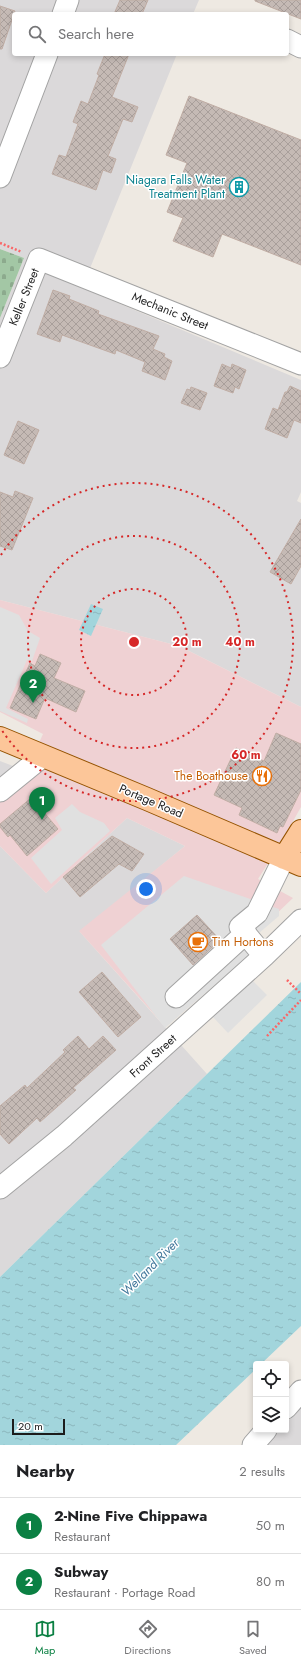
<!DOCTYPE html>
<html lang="en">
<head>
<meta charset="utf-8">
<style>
  body { margin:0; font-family:Jost,sans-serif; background:#f6f6f6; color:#202124 }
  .controls { position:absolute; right:12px; bottom:12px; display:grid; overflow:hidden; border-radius:4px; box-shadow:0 2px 6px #0003 }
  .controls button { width:36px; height:36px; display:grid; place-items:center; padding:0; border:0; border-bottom:1px solid #e0e0e0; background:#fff; color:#202124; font:20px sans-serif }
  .scale { position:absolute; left:12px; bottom:10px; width:53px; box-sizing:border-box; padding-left:4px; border:2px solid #1c1c1c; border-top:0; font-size:11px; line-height:14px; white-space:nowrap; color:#1c1c1c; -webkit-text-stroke:3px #fff; paint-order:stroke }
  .you { position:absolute; left:146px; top:889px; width:14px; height:14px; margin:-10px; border:3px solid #fff; border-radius:50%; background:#1a73e8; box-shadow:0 0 0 6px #1a73e833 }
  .badge { display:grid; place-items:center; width:26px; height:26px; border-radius:50%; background:#0b8043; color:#fff; font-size:13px; font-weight:700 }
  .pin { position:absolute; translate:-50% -33px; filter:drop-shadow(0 1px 2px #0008) }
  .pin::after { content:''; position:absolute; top:21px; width:14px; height:12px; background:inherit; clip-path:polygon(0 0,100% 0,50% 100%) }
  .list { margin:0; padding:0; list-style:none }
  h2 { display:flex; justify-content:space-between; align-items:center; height:52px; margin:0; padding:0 16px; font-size:17px }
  h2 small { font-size:13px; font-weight:400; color:#757577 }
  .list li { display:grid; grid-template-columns:26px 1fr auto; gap:12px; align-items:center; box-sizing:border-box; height:56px; padding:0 16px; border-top:1px solid #e0e0e0 }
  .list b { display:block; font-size:15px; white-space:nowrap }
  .list p { margin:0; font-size:13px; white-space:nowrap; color:#757577 }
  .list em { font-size:13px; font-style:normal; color:#757577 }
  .icon { flex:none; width:22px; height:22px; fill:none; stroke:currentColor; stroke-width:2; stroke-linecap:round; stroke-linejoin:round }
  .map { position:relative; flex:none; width:301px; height:1445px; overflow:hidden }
  .search { position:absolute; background:#fff; box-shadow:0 2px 6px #0003; left:12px; right:12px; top:12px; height:44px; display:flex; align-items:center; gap:10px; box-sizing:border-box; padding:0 14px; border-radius:4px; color:#757577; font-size:15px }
  .sheet { height:164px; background:#fff }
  nav { display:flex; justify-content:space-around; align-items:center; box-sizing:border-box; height:56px; border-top:1px solid #e0e0e0; background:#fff; font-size:11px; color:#757577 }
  nav a { display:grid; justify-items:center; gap:2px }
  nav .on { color:#0b8043 }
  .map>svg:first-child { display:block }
  .residential { fill:#dbd9da }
  .commercial { fill:#efd1d3 }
  .cemetery { fill:url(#cemetery-stones) }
  .parking { fill:#e0e0e0 }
  .water { fill:url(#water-ripples) }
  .building { fill:url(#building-cross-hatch); stroke:#c0ada4 }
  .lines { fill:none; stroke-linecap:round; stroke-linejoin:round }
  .minor-casing { stroke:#a3a3a3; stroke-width:23 }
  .major-casing { stroke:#955300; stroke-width:24 }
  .path { stroke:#fa6768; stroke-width:2.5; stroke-dasharray:2 2; stroke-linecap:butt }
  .minor { stroke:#fff; stroke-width:21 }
  .major { stroke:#fcc699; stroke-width:22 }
  .ring { fill:none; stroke:#d62828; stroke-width:2; stroke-dasharray:2 4 }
  .labels { text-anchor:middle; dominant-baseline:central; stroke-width:3; stroke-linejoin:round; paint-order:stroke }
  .culture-label { font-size:12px; fill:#0d838f; stroke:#fff; text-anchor:end }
  .street-label { font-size:12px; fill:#1c1c1c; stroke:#fff }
  .food-label { font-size:12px; fill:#c56008; stroke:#fff; text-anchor:end }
  .water-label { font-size:13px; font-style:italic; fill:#43799c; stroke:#fff }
  .centre { fill:#d62828; stroke:#fff; stroke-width:2 }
  .ring-label { font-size:12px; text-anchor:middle; font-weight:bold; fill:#d62828; stroke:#fff; stroke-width:3; stroke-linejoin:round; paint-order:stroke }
</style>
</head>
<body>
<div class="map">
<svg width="301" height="1445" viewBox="0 0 301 1445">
  <defs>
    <pattern id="cemetery-stones" width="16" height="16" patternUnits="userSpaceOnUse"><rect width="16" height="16" fill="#a3c7a5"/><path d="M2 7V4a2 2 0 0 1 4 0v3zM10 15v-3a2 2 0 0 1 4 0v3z" fill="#8caa8d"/></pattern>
    <pattern id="water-ripples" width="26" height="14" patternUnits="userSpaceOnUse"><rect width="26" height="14" fill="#a2d5dc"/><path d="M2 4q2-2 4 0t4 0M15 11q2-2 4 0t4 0" fill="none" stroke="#8bb6bc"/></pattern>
    <pattern id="building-cross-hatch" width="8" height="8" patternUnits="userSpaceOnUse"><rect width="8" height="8" fill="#c5bab5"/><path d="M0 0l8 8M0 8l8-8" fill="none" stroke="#a99f9b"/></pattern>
  </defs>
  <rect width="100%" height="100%" fill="#eee9e2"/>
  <path class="residential" d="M 0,0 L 199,0 L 193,14 L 14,14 L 14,54 L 177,54 L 82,288 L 301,380 L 301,492 L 297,501 L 301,503 L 301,707 L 179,646 L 0,600 L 0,318 L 24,258 L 0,249 Z
    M 0,761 L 26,771 L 0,791 Z
    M 127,818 L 185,846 L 80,932 L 207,1074 L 0,1277 L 0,846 L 46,893 Z
    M 301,1407 L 301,1445 L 266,1445 L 280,1430 L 286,1430 L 286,1423 Z"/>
  <path class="commercial" d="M 0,600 L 179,646 L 301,707 L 301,807 L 279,846 L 258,879 L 293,898 L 162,1023 L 79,931 L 185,846 L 127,818 L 46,893 L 0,846 L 0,791 L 26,771 L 43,734 L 0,712 Z"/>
  <path class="cemetery" d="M 0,249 L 24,258 L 0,318 Z"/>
  <path class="parking" d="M 0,607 L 19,615 L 28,631 L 40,638 L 32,661 L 27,660 L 6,708 L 28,719 L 27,723 L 0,711 Z
    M 72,804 L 80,812 L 104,823 L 110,831 L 51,884 L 31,858 L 62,830 L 55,818 Z
    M 184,876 L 279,909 L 279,916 L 259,933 L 264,942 L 165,1028 L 101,945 Z
    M 252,980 L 267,995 L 228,1033 L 212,1016 Z"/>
  <path class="water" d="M 91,604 L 103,609 L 91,636 L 79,630 Z
    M 301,982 L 301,1326 L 261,1364 L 256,1364 L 256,1369 L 176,1445 L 0,1445 L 0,1277 Z"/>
  <path class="building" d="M 120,0 L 148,0 L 142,14 L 114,14 Z
    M 255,0 L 301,0 L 301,19 L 255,1 Z
    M 0,6 L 15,11 L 2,49 L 0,49 Z
    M 105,54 L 129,54 L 112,97 L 138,107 L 132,122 L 123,119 L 108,156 L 116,159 L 111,173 L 103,170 L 96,190 L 52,174 L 59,155 L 66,157 L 78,124 L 73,122 L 81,101 L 88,104 L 99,75 L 97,74 Z
    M 189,96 L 301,140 L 301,265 L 222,234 L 213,257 L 173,241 L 183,218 L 167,212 L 187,163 L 166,155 Z
    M 53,290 L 70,296 L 69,299 L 99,311 L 98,314 L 159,336 L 153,349 L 165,354 L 164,357 L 172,361 L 165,380 L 142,371 L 145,362 L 116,350 L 115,354 L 62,335 L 60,342 L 37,334 Z
    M 222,364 L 231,368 L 232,364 L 246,370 L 239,389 L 235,387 L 233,393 L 214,386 Z
    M 290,386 L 301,391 L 301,423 L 294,420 L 287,438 L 265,429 L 273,408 L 278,410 L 285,392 L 287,392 Z
    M 191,387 L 207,393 L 200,410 L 181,403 L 187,389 L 190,390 Z
    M 18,421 L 39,430 L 24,464 L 4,455 Z
    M 15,491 L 33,498 L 12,550 L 0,546 L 0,492 L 13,497 Z
    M 301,519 L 301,566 L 291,584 L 270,572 Z
    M 40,654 L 61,663 L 54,678 L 85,691 L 76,712 L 45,698 L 36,719 L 10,708 L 30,663 L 35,666 Z
    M 276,733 L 301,744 L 301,790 L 283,827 L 280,826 L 277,833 L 239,815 L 242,808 L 214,795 L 236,748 L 264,761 Z
    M 39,796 L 51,802 L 42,810 L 58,829 L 27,856 L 10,835 L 8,837 L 0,827 L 0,824 L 31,798 Z
    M 112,836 L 144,854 L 132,871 L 119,864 L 80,897 L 63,877 Z
    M 197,915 L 220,940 L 193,965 L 170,939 Z
    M 102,972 L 141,1017 L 118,1037 L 79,992 Z
    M 78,1036 L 89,1049 L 103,1036 L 116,1050 L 73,1088 L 76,1090 L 57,1107 L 40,1122 L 37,1118 L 9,1144 L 0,1134 L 0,1106 L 25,1085 L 27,1088 L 65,1052 L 63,1050 Z"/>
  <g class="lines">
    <defs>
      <path id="minor" d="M 63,14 L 68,0
        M 287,40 L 301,47
        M 0,177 L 47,54
        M 0,357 L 39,259 L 301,364
        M 0,791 L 43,756
        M 264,956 L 240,927 L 257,913 L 284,858
        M 176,997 L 246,933
        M 0,1188 L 64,1136 L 264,956 L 301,920
        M 286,1408 L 301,1391
        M 253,1445 L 266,1430"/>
      <path id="major" d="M 0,738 L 147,799 L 301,865
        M 284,858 L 301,831"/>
    </defs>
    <use href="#minor" class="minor-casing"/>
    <use href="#major" class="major-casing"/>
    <path class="path" d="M 0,243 L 22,252
      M 287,980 L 301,994
      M 267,1036 L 301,1000"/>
    <use href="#minor" class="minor"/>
    <use href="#major" class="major"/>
  </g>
  <g class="ring">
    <circle cx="134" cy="642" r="53"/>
    <circle cx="134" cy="642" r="106"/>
    <path d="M1 555A159 159 0 1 1 1 729"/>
  </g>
  <defs>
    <symbol id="building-ring" viewBox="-11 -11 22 22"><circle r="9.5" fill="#fff" stroke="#0f9aa8" stroke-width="1.5"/><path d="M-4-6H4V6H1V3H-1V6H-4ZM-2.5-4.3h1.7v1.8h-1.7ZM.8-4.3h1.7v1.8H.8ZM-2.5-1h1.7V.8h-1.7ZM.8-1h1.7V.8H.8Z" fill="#0f9aa8"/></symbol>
    <symbol id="restaurant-ring" viewBox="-11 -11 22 22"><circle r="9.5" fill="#fff" stroke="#e8710a" stroke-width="1.5"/><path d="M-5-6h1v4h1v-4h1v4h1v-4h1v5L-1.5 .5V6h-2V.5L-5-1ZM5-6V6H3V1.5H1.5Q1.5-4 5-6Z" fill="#e8710a"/></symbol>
    <symbol id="cafe-ring" viewBox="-11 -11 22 22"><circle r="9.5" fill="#fff" stroke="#e8710a" stroke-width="1.5"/><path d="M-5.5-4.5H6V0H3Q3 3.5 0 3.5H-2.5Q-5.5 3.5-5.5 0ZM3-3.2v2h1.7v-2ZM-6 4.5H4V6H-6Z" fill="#e8710a"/></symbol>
  </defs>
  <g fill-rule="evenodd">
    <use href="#building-ring" x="228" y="176" width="22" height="22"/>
    <use href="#restaurant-ring" x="251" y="765" width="22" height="22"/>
    <use href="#cafe-ring" x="187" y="931" width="22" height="22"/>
  </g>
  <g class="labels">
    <g class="culture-label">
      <text x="225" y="180">Niagara Falls Water<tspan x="225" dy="14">Treatment Plant</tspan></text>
    </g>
    <g class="street-label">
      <text transform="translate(24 297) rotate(-68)">Keller Street</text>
      <text transform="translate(170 311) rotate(22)">Mechanic Street</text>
      <text transform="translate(151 801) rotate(23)">Portage Road</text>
      <text transform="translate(153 1056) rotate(-42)">Front Street</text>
    </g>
    <g class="food-label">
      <text x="248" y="776">The Boathouse</text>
      <text x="212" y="942" text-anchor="start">Tim Hortons</text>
    </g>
    <g class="water-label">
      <text transform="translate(150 1267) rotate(-45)">Welland River</text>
    </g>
  </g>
  <circle cx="134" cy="642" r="6" class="centre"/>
  <g class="ring-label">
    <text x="187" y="646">20 m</text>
    <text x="240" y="646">40 m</text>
    <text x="246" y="759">60 m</text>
  </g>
</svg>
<div class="controls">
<button><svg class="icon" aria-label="locate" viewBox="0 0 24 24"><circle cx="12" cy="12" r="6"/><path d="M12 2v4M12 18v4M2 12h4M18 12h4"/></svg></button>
<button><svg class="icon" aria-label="layers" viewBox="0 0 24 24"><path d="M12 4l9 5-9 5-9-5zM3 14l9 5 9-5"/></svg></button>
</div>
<div class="scale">20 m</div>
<div class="you"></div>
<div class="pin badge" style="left:42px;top:820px">1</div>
<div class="pin badge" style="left:33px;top:703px">2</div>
<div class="search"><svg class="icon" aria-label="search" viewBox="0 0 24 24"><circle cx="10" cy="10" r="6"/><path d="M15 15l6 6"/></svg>Search here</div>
</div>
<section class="sheet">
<h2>Nearby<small>2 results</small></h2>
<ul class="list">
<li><span class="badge">1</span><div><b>2-Nine Five Chippawa</b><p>Restaurant</p></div><em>50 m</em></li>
<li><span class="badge">2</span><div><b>Subway</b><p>Restaurant · Portage Road</p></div><em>80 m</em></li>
</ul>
</section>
<nav>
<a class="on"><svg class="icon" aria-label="map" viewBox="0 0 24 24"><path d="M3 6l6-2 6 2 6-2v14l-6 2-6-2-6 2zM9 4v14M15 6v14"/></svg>Map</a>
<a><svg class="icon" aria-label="directions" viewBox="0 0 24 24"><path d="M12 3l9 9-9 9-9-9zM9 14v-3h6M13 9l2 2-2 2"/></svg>Directions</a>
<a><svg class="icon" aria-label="saved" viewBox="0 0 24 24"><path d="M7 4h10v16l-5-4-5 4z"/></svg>Saved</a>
</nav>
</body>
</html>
